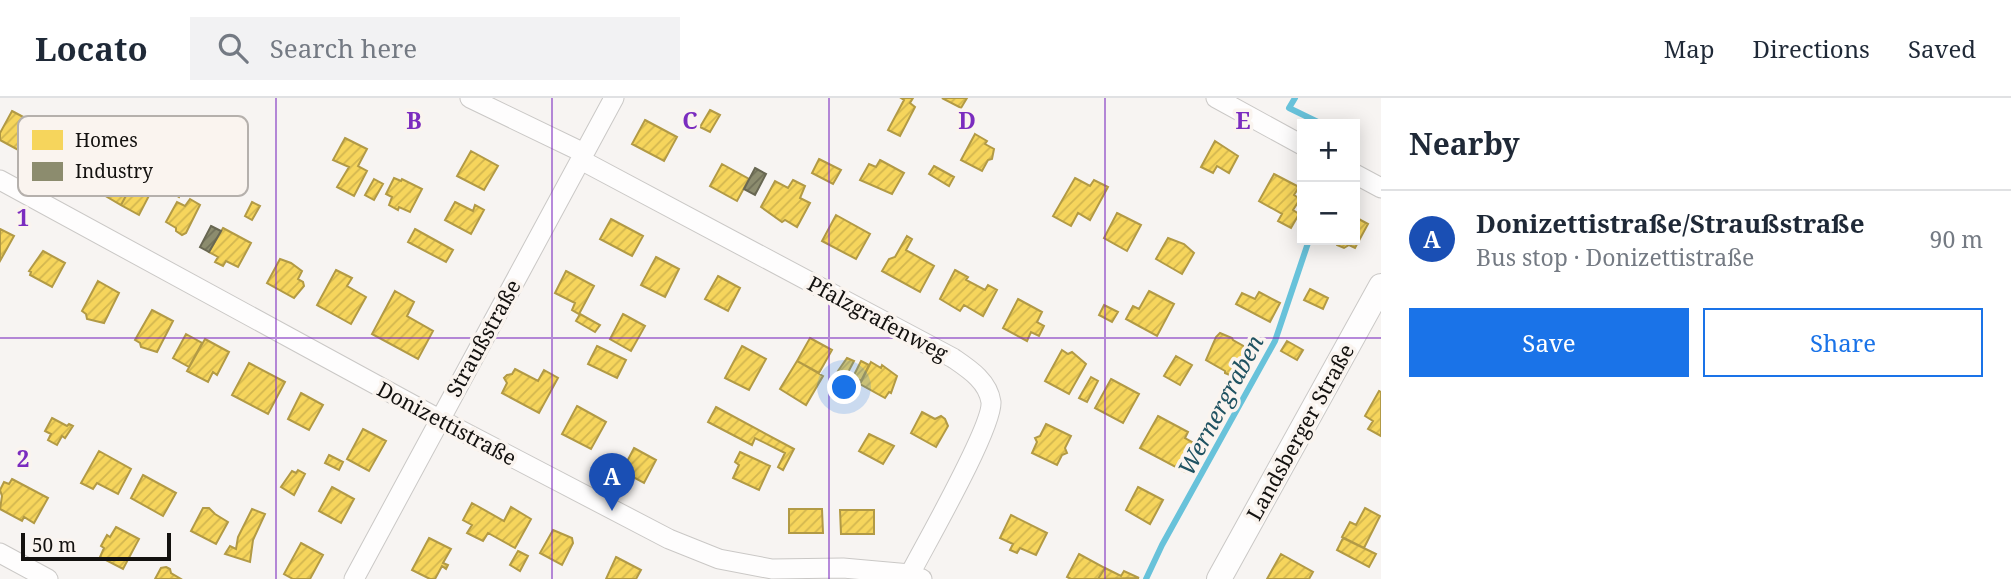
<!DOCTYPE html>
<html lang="en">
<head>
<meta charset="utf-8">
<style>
  body { margin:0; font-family:"Noto Serif",serif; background:#f2f2f3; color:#1f2937 }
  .controls { position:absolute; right:21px; top:21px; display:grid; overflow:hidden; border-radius:0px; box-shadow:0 4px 18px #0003 }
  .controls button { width:63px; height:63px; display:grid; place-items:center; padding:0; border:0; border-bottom:2px solid #e0e1e3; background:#fff; color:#1f2937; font:35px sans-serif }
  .scale { position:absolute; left:21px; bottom:18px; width:150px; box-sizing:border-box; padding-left:7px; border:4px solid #13110f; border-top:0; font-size:19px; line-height:24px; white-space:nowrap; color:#13110f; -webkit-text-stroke:5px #faf4ef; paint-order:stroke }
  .you { position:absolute; left:845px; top:290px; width:24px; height:24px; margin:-18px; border:5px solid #fff; border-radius:50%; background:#1a73e8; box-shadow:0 0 0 10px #1a73e833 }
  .badge { display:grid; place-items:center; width:46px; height:46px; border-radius:50%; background:#1a73e8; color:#fff; font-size:23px; font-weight:700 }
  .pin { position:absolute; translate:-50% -58px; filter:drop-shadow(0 2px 4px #0008) }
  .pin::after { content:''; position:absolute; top:37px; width:24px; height:21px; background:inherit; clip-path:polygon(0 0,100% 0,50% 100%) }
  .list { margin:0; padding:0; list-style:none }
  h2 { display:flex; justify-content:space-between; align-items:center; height:91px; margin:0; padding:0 28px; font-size:30px }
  h2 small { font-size:23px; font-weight:400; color:#747a83 }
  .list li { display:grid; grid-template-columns:46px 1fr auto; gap:21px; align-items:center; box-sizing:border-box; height:98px; padding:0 28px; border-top:2px solid #e0e1e3 }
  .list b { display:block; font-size:26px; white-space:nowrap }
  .list p { margin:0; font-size:23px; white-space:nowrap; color:#747a83 }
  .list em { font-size:23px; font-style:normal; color:#747a83 }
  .actions { display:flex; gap:14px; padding:21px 28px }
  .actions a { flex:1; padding:16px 0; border:2px solid #1a73e8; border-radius:0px; text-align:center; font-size:24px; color:#1a73e8 }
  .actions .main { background:#1a73e8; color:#fff }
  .icon { flex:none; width:38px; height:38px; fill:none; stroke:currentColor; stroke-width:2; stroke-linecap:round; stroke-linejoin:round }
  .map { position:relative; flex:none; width:1381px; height:481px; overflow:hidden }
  header { display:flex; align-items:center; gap:42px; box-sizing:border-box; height:98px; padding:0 35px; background:#fff; border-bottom:2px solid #e0e1e3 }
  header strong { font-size:33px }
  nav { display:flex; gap:38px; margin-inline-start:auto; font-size:24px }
  .search { width:490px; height:63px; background:#f2f2f3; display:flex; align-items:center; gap:18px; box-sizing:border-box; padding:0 24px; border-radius:0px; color:#747a83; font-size:26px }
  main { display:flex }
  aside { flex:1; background:#fff }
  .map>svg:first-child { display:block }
  .homes { fill:url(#homes-hatch); stroke:#b29a45; stroke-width:2 }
  .industry { fill:url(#industry-hatch); stroke:#686752; stroke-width:2 }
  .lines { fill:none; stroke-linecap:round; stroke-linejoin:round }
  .stream { stroke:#68c2da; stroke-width:6 }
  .minor-casing { stroke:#cac8c6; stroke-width:21 }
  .tertiary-casing { stroke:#cac8c6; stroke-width:26 }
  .minor { stroke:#fefdfd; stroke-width:19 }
  .tertiary { stroke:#fefdfd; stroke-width:24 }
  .grid { fill:none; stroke:#7b2cbf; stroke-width:2; stroke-opacity:0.55 }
  .labels { text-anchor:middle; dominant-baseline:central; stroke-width:7; stroke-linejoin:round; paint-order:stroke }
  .street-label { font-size:21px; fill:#13110f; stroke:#faf4ef }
  .water-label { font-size:23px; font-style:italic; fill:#1f5261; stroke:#faf4ef }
  .key { fill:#faf4ef; stroke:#b5b0ac; stroke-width:2 }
  .key-label { font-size:19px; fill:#13110f }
  .grid-label { font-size:23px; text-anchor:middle; font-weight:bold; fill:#7b2cbf; stroke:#faf4ef; stroke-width:7; stroke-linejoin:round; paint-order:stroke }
</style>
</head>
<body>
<header>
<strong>Locato</strong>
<div class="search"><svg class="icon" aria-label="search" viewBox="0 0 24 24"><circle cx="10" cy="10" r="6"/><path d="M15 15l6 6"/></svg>Search here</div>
<nav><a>Map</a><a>Directions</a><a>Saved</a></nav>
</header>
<main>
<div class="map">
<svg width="1381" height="481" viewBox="0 0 1381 481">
  <defs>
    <pattern id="homes-hatch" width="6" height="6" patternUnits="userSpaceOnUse" patternTransform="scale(1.75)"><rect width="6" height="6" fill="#f6d55c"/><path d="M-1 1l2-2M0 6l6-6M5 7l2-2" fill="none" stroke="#d2b64f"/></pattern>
    <pattern id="industry-hatch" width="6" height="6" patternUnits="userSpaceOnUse" patternTransform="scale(1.75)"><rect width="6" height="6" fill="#8c8c6e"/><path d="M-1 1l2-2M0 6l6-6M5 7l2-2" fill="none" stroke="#717159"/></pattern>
  </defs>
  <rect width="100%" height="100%" fill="#f7f4f2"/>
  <path class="homes" d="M 901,0 L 913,0 L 910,5 L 915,9 L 900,38 L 888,32 L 904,2 Z
    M 942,0 L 967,0 L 961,10 Z
    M 710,12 L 720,17 L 710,34 L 700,29 Z
    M 12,13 L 46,31 L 31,59 L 0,42 L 0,35 Z
    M 645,22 L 677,39 L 664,63 L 632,46 Z
    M 975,36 L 987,43 L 985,46 L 994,51 L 992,61 L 988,62 L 982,73 L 961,62 Z
    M 345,40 L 367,51 L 358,68 L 367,73 L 354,98 L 337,89 L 349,69 L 333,62 Z
    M 1215,43 L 1238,58 L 1229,75 L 1217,68 L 1213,75 L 1201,69 Z
    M 471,53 L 498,68 L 484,92 L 457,78 Z
    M 819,61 L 841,72 L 833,86 L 812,75 Z
    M 880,62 L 904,75 L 892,96 L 860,82 L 869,66 L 876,69 Z
    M 722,66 L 749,81 L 737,103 L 710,88 Z
    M 118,67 L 137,77 L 121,107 L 102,96 Z
    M 934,68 L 954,79 L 949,88 L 929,76 Z
    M 1274,76 L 1299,89 L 1294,97 L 1300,101 L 1293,112 L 1299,116 L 1291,130 L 1278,123 L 1282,116 L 1259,103 Z
    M 394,80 L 401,83 L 402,81 L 422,91 L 410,114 L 399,109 L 398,112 L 389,107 L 392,99 L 386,96 Z
    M 1075,80 L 1090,88 L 1094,82 L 1108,89 L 1090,122 L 1078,115 L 1071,128 L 1053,118 Z
    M 135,81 L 153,90 L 139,117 L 121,107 Z
    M 374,81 L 383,86 L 374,102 L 365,97 Z
    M 177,82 L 185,87 L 179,99 L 171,94 Z
    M 793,82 L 805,88 L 800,100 L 810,105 L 797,129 L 785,122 L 782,124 L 761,109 L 775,83 L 788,90 Z
    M 190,101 L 200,107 L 186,135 L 182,137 L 176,133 L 176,130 L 166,124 L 177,104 L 185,108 Z
    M 252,104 L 260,108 L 252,122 L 245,118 Z
    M 455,104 L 473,113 L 475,107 L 484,112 L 471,136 L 445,122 Z
    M 1117,115 L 1141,127 L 1127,153 L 1104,140 Z
    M 836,117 L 870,136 L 856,161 L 822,143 Z
    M 1355,119 L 1368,126 L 1355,150 L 1349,147 L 1344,150 L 1337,147 L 1336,143 L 1355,142 Z
    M 611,121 L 643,138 L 632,158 L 600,141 Z
    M 223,130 L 251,145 L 238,169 L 226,163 L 223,168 L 215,164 L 218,159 L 209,154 Z
    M 0,131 L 14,138 L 0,163 Z
    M 415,131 L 453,152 L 446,164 L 408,144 Z
    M 907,138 L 912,141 L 906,152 L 934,168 L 920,194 L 882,173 L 889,161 L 895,159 Z
    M 1168,140 L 1184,146 L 1194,155 L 1182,176 L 1156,161 Z
    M 43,153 L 65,165 L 52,189 L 30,177 L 31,174 L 29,173 Z
    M 656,159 L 679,171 L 665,199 L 641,187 Z
    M 280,161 L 291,165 L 302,173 L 298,181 L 303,184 L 304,188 L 294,200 L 267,185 Z
    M 336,172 L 352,180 L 347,188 L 366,199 L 351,226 L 317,207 Z
    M 955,172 L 968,179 L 966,182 L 985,192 L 988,187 L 997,192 L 983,218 L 964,207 L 960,213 L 940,201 Z
    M 566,173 L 594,188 L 579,216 L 572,212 L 575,205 L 555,195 Z
    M 718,178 L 740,190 L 728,213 L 705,201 Z
    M 98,183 L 119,195 L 104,225 L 87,221 L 86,216 L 82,213 Z
    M 1310,191 L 1328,200 L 1323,211 L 1304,202 Z
    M 395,193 L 414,204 L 407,218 L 433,233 L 418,261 L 372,236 Z
    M 1149,193 L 1174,206 L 1157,238 L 1126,221 L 1133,208 L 1139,211 Z
    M 1259,194 L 1280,205 L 1270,224 L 1236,206 L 1242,195 L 1255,201 Z
    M 1018,201 L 1042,214 L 1037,224 L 1044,228 L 1039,238 L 1031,234 L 1027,243 L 1003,230 Z
    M 1104,207 L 1118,214 L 1112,224 L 1099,217 Z
    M 152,212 L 173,223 L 157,254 L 141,249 L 140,245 L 135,242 Z
    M 580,216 L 600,227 L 595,234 L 576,223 Z
    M 623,216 L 645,228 L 631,253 L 610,241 Z
    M 1220,235 L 1232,240 L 1233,242 L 1254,254 L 1239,281 L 1225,275 L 1225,273 L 1206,262 L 1216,239 Z
    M 186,236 L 202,245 L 189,269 L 173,260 Z
    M 810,240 L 832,252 L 819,275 L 797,263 Z
    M 205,241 L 229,254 L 217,277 L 213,274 L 208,284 L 187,273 Z
    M 1287,243 L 1303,252 L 1297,262 L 1281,253 Z
    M 597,248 L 626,262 L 617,280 L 588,266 Z
    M 742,248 L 766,261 L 749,292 L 725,280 Z
    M 1062,252 L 1068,256 L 1072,254 L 1086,266 L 1069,296 L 1045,283 Z
    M 1176,258 L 1192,267 L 1180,287 L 1164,278 Z
    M 847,260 L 854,263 L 846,278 L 838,273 Z
    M 797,263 L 823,278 L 806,307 L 780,291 Z
    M 861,263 L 869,267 L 861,283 L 853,279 Z
    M 871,264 L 881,270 L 882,267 L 897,278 L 891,295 L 889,294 L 885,300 L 860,286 Z
    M 249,265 L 285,284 L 268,316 L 232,297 Z
    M 515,271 L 538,283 L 544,272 L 558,280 L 539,315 L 502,295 L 507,285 L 504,280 L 507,277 L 512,276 Z
    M 1091,279 L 1098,283 L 1087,304 L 1079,300 Z
    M 1111,281 L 1139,296 L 1123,325 L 1095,310 Z
    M 1379,293 L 1381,294 L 1381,338 L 1368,331 L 1373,323 L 1365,318 Z
    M 301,295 L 323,307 L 309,332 L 288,321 Z
    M 577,308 L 606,324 L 591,351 L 562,336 Z
    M 716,309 L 794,351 L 783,372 L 778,369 L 785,355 L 755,340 L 752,347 L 708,324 Z
    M 922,314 L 935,321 L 941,318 L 945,321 L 948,328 L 936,349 L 911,335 Z
    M 1158,318 L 1188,334 L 1185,340 L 1199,348 L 1185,374 L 1140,350 Z
    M 52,320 L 67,328 L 69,326 L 73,328 L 65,340 L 62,338 L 57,347 L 48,342 L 51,336 L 45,333 Z
    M 1046,326 L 1071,338 L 1065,350 L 1067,355 L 1062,357 L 1057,367 L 1032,355 L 1037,344 L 1035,340 L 1040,338 Z
    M 363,331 L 386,343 L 369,373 L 347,361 Z
    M 869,336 L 894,348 L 883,366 L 859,353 Z
    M 634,350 L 656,362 L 644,385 L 622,373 Z
    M 99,353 L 131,371 L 118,396 L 97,385 L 93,391 L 81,385 Z
    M 740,354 L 770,368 L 759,392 L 733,380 L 739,367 L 735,364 Z
    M 329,357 L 343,364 L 339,372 L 325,365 Z
    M 298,372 L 305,376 L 294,397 L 281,389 L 292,373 L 296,375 Z
    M 143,377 L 176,395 L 163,418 L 131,400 Z
    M 12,381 L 48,400 L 34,425 L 24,419 L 22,423 L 0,411 L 2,398 L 0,392 L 4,384 L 9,386 Z
    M 332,389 L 354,401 L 341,425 L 319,413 Z
    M 1138,389 L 1163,402 L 1150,426 L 1126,412 Z
    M 472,405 L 504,423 L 511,409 L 531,421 L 515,450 L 488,435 L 483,443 L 467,435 L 472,427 L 463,422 Z
    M 203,410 L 209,410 L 215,416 L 228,424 L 216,446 L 191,433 Z
    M 1365,410 L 1380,418 L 1364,450 L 1342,439 L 1350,424 L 1356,427 Z
    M 252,411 L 265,416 L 253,442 L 250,464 L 225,456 L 230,448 L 236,451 L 238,439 Z
    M 789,411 L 822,411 L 823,435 L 789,435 Z
    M 840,412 L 874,412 L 874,436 L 841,436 Z
    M 1011,417 L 1047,435 L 1036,457 L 1020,450 L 1017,455 L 1010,452 L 1013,446 L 1000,440 Z
    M 116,429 L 139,441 L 123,471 L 100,459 L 104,450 L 101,448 L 107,437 L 110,439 Z
    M 553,432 L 572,440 L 573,445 L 562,467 L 540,455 Z
    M 429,440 L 451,451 L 443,465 L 448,467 L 446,471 L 442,468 L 435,481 L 430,481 L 412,472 Z
    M 1343,440 L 1376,456 L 1369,469 L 1337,452 Z
    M 301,445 L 323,457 L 310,481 L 293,481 L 284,476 Z
    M 518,453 L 528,458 L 520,473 L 510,467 Z
    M 1079,456 L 1105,470 L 1098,481 L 1071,481 L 1067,479 Z
    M 1281,456 L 1313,474 L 1309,481 L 1267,481 Z
    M 616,459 L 641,472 L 636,481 L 606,481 Z
    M 166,469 L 170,471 L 171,475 L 181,481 L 155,481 L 161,470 Z
    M 1105,470 L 1121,478 L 1124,473 L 1139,480 L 1098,481 Z"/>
  <path class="industry" d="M 755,70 L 766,76 L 755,97 L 744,91 Z
    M 211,128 L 221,133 L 209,154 L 200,149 Z"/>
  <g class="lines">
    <path class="stream" d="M 1295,0 L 1289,10 L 1322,26
      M 1146,481 L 1162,447 L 1275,243 L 1309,142"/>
    <defs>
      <path id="minor" d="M 470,0 L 584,55
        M 1216,0 L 1302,47
        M 581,62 L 953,260 C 969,271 988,283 991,304 C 993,329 925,447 910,476
        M 1355,76 L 1381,90
        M 0,82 L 439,321 L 669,441 L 719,461 L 772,471 L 843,470 L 910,476 L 922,481
        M 0,455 L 48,481
        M 354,481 L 614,0"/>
      <path id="tertiary" d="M 1219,481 L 1381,188"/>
    </defs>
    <use href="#minor" class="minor-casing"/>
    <use href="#tertiary" class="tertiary-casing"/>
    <use href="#minor" class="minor"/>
    <use href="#tertiary" class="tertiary"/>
  </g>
  <path class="grid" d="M 276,0 L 276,481M 552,0 L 552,481M 829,0 L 829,481M 1105,0 L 1105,481M 0,240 L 1381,240"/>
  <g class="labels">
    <g class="street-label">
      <text transform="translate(878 220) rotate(28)">Pfalzgrafenweg</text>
      <text transform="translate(483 240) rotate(-61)">Straußstraße</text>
      <text transform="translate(447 325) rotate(28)">Donizettistraße</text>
      <text transform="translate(1300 334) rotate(-61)">Landsberger Straße</text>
    </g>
    <g class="water-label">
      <text transform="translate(1220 307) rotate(-62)">Wernergraben</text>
    </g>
  </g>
  <rect x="18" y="18" width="230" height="80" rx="10" class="key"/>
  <rect x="32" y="32" width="31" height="20" fill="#f6d55c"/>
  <rect x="32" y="64" width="31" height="19" fill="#8c8c6e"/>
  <g class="key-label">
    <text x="75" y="49">Homes</text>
    <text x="75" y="80">Industry</text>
  </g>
  <g class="grid-label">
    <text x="414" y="31">B</text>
    <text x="690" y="31">C</text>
    <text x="967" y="31">D</text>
    <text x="1243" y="31">E</text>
    <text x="23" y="128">1</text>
    <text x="23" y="369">2</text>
  </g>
</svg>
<div class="controls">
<button>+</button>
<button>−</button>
</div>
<div class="scale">50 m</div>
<div class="you"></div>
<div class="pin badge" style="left:612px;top:413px;background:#1a4fb4">A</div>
</div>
<aside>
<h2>Nearby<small></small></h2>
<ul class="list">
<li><span class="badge" style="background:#1a4fb4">A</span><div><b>Donizettistraße/Straußstraße</b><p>Bus stop · Donizettistraße</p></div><em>90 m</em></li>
</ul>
<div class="actions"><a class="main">Save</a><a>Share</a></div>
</aside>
</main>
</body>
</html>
